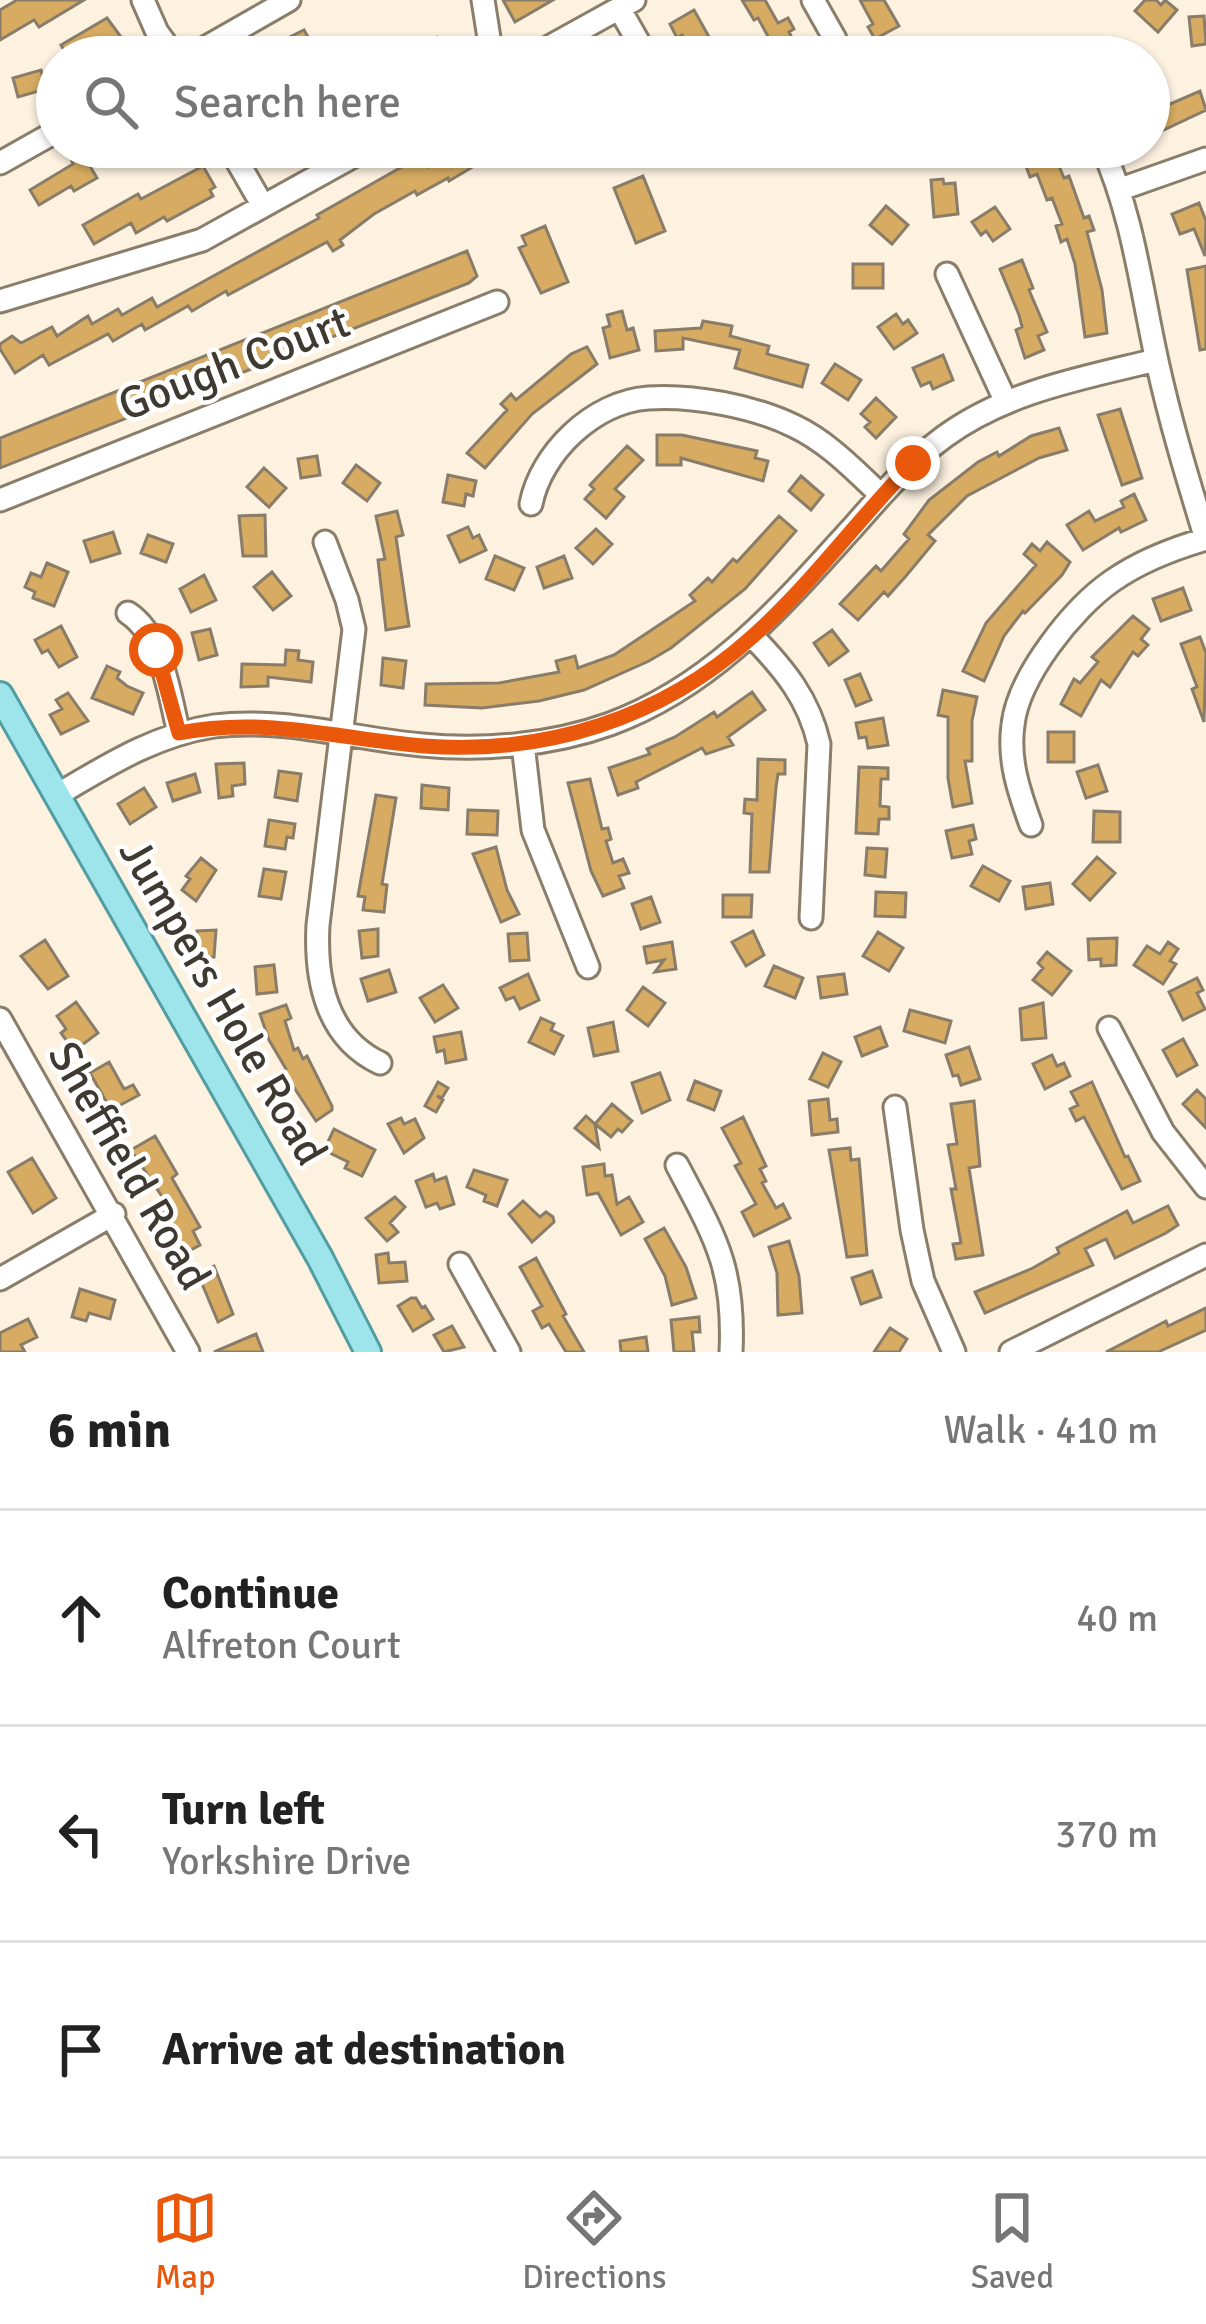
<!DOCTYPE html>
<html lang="en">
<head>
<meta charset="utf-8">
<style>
  body { margin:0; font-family:Signika,sans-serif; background:#f2f2f2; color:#222 }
  .stop { position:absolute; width:36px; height:36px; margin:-27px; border:9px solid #ea580c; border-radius:50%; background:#fff }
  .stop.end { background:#ea580c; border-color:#fff; box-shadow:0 3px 12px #0008 }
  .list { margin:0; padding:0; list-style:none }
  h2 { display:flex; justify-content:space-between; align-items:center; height:156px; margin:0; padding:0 48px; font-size:51px }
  h2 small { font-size:39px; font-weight:400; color:#767676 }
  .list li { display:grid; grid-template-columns:78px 1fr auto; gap:36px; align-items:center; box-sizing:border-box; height:216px; padding:0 48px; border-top:3px solid #e0e0e0 }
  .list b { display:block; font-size:45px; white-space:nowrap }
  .list p { margin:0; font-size:39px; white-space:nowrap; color:#767676 }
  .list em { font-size:39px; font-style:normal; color:#767676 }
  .icon { flex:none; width:66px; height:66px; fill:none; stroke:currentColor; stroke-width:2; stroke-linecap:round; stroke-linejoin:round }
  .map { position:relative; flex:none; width:1206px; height:1352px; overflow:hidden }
  .search { position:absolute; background:#fff; box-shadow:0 3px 9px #0004; left:36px; right:36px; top:36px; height:132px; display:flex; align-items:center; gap:30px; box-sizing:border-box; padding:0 42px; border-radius:66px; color:#767676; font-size:45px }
  .sheet { height:804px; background:#fff }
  nav { display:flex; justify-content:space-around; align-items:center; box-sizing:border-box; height:168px; border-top:3px solid #e0e0e0; background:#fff; font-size:33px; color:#767676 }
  nav a { display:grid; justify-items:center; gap:6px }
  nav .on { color:#ea580c }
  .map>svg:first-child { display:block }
  .building { fill:#d7ac62; stroke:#897c68; stroke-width:3 }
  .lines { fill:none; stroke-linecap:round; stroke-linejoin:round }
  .minor-casing { stroke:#8a7d69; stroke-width:27 }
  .major-casing { stroke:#529da1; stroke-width:30 }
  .minor { stroke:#fff; stroke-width:21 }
  .major { stroke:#9de4eb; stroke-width:24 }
  .route { stroke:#ea580c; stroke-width:15 }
  .labels { text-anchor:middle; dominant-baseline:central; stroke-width:9; stroke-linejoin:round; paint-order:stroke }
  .street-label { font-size:45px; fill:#3f3a31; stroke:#fff }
</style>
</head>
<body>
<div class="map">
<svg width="1206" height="1352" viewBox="0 0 1206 1352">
  <rect width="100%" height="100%" fill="#fdf1e0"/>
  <path class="building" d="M 17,0 L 84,0 L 39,27 L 34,20 L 0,40 L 0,10 Z
    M 503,0 L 553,0 L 515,22 Z
    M 742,0 L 765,0 L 778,23 L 788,18 L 794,29 L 789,32 L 800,53 L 779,57 L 758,18 L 754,20 Z
    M 860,0 L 884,0 L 899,26 L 875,39 L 868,27 L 873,24 Z
    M 1145,0 L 1156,0 L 1161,5 L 1165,0 L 1177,10 L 1158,32 L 1135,11 Z
    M 694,10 L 713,44 L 693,55 L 682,35 L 677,38 L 670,24 Z
    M 1204,16 L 1206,44 L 1192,46 L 1189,17 Z
    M 107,18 L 121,37 L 108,44 L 113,53 L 107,57 L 68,57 L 61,45 Z
    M 304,30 L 316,51 L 299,57 L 288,38 Z
    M 437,37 L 448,57 L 398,57 L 424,42 Z
    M 41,70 L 46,89 L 18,97 L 13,78 Z
    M 1200,91 L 1206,110 L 1149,137 L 1149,104 L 1158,101 L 1161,108 Z
    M 463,147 L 506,147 L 449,181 L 448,178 L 417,195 L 415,191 L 374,214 L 340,240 L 343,245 L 333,251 L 327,242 L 228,295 L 226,291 L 192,311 L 188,306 L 145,330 L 142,324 L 113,341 L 108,334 L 49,365 L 43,355 L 15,373 L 0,349 L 0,344 L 12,336 L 21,343 L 52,327 L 57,336 L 88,316 L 92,324 L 118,309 L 122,315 L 152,298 L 157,307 L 319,218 L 317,215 L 421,156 L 428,167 Z
    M 1036,147 L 1051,147 L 1064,178 L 1069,176 L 1084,218 L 1089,216 L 1094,230 L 1087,232 L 1102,290 L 1107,333 L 1085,337 L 1075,264 L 1067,239 L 1061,242 L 1056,226 L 1062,224 L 1052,198 L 1047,200 L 1037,174 L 1030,177 L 1021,153 Z
    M 82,153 L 97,178 L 74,191 L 71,186 L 39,205 L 30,190 L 73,164 L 71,159 Z
    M 203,166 L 215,187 L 210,190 L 213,196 L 167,221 L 164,217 L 136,233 L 131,223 L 94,244 L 83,225 L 138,194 L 141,199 Z
    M 643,176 L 665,231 L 636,243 L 614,188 Z
    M 943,179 L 944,184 L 955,183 L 958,214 L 934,217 L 931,180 Z
    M 1199,203 L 1206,221 L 1205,256 L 1194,229 L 1180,234 L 1172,214 Z
    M 886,206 L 908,225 L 892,244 L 870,225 Z
    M 995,207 L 1010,229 L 993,241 L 986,231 L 981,235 L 972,222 Z
    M 545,226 L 568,282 L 541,293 L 519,248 L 526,245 L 522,236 Z
    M 467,251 L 477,276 L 469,283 L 0,468 L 0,438 Z
    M 1022,260 L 1033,288 L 1029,290 L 1047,332 L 1038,336 L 1044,350 L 1025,358 L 1016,330 L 1022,327 L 1019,315 L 1000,269 Z
    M 853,264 L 883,264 L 883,288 L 853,288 Z
    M 1206,266 L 1206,349 L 1200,350 L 1187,270 Z
    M 622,311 L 627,330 L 633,328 L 639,350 L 610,358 L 603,328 L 610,326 L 607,315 Z
    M 896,314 L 903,324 L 908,320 L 917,333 L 894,349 L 878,327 Z
    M 703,321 L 732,326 L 730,336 L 769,346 L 767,354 L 808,365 L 802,387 L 735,368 L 740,350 L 683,338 L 683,349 L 656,351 L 655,331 L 701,328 Z
    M 587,347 L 597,364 L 532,414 L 485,468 L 467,453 L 507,410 L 501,404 L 511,394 L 516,400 L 571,354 Z
    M 943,355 L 953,380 L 933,389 L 930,382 L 921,386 L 913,368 Z
    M 835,364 L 861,380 L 848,400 L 822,383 Z
    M 876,398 L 896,417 L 876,438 L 865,427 L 870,422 L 861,414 Z
    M 1120,409 L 1142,478 L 1122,485 L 1098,415 Z
    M 1059,428 L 1067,450 L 1039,458 L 967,496 L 928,535 L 935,541 L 906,576 L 888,596 L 884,592 L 858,620 L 840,604 L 876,566 L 881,571 L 901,548 L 909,539 L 904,534 L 929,500 L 978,462 L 997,452 L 999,456 L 1031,436 Z
    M 657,435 L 682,435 L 757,451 L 755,458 L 768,461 L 763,481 L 681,458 L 681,465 L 657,465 Z
    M 627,446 L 643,460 L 615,489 L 624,497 L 606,518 L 585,499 L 594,489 L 590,485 Z
    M 317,456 L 320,475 L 301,478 L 298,459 Z
    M 356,465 L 380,483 L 367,501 L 343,483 Z
    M 264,468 L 286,488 L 269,507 L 247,487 Z
    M 448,475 L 476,481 L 473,496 L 466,494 L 464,506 L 443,502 Z
    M 801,476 L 823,495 L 811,510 L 789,491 Z
    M 1134,494 L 1146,520 L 1121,532 L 1119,528 L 1083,550 L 1067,525 L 1089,511 L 1095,521 L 1124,507 L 1121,501 Z
    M 397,511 L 403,535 L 396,537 L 409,626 L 386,630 L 378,560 L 385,559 L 376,516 Z
    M 265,515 L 266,556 L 243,556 L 239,516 Z
    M 779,516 L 796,531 L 745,589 L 671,648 L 649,661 L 584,690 L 539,701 L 482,708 L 425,705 L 426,684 L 499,683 L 559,672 L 556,661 L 575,656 L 578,668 L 614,655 L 695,601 L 690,595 L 708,578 L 712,582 L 733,559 L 737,562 Z
    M 468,527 L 473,538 L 479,535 L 486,550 L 460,562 L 448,536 Z
    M 596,529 L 612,544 L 593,564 L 576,548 Z
    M 113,532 L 120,553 L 91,562 L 84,541 Z
    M 148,535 L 173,544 L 166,562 L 141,553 Z
    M 1047,542 L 1070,562 L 1062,575 L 1025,613 L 1023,611 L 1004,636 L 984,681 L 963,671 L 986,623 L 1036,565 L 1024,554 L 1032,544 L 1040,551 Z
    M 495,556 L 524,568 L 514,590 L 486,579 Z
    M 564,556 L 572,578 L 544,588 L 537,567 Z
    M 47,563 L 68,572 L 54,606 L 33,598 L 35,592 L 25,587 L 31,573 L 41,577 Z
    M 272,572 L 291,596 L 273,610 L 254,587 Z
    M 204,575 L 216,600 L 191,612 L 180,589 Z
    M 1183,588 L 1191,610 L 1161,621 L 1153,599 Z
    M 1133,616 L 1149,629 L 1141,639 L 1148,645 L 1138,656 L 1133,652 L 1110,687 L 1101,680 L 1081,716 L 1061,704 L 1074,679 L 1080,683 L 1098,662 L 1092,657 Z
    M 61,626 L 77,657 L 59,667 L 48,650 L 42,653 L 35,640 Z
    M 210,629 L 217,655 L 199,660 L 192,633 Z
    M 832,630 L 848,651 L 829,665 L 814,643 Z
    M 1200,637 L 1206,653 L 1204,722 L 1192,689 L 1197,687 L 1181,644 Z
    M 286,650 L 299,651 L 298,660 L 313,662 L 311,682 L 268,677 L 268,686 L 241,687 L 242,664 L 285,665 Z
    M 383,658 L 406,661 L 403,688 L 381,685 Z
    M 107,666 L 120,672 L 117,678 L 127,686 L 143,693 L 133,714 L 92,698 Z
    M 860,674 L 871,700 L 856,706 L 845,680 Z
    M 943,690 L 977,697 L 972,721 L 972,761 L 965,761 L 972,803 L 953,807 L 948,778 L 948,717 L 938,715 Z
    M 752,692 L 765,710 L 728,737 L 733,745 L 706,754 L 702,748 L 636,782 L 638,788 L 618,795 L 609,768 L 650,754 L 647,749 L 675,737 L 714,712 L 717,717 Z
    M 68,693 L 88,721 L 61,734 L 50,715 L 62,709 L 56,700 Z
    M 883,718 L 888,745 L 868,748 L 866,737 L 859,738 L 856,723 Z
    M 1048,732 L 1074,732 L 1074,762 L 1048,762 Z
    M 758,759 L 785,760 L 785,774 L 778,774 L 776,787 L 769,872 L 750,872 L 752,814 L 744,813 L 745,799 L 757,800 Z
    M 244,763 L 245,784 L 232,786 L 233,796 L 219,798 L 216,764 Z
    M 1098,765 L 1107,791 L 1086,798 L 1077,772 Z
    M 859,767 L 888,768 L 888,779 L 881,779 L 880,806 L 889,807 L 889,819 L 879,819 L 878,834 L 856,833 Z
    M 279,771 L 301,774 L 297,801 L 275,797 Z
    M 195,774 L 200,792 L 173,801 L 167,783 Z
    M 590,779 L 602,829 L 608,828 L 611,839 L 606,841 L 613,863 L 623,859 L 629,873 L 619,876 L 624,888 L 603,896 L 591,871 L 568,783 Z
    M 422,785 L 449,788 L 448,810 L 421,808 Z
    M 144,788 L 156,807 L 130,824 L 118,804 Z
    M 376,795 L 396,798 L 382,884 L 387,885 L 384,912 L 363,910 L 365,897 L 358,896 Z
    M 468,810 L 498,811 L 497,835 L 467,834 Z
    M 1094,811 L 1120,812 L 1120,842 L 1093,842 Z
    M 269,820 L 295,824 L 293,838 L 287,837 L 285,849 L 265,846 Z
    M 973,825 L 976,839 L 969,841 L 972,854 L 952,858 L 946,831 Z
    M 496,847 L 507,890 L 519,914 L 501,922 L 473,854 Z
    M 867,848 L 887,849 L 885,877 L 865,875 Z
    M 1097,857 L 1115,873 L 1090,900 L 1073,884 Z
    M 201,858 L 216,870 L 196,901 L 182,890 L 190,879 L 186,876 Z
    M 983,866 L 1010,881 L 999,901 L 971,886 Z
    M 264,869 L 286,872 L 281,899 L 259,896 Z
    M 1050,883 L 1053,904 L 1026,909 L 1023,887 Z
    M 876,892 L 906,893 L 905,917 L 875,916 Z
    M 723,895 L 752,895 L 751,917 L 723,917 Z
    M 651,897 L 660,922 L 641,929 L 632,904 Z
    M 378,929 L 378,956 L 362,958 L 359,931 Z
    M 216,930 L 214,957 L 194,958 L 197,931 Z
    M 753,931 L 764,955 L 746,966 L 732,942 Z
    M 878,932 L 903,948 L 889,971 L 863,956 Z
    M 527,933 L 529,960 L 510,961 L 508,934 Z
    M 1117,938 L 1116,965 L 1101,966 L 1101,959 L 1089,960 L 1088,939 Z
    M 45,940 L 68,976 L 48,989 L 21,956 Z
    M 672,942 L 676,969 L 655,972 L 664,960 L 647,963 L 644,947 Z
    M 1168,942 L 1178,949 L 1170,961 L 1176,964 L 1163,984 L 1134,965 L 1147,946 L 1160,954 Z
    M 1047,952 L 1071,971 L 1052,995 L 1033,980 L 1043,968 L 1038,963 Z
    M 274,965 L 277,992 L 257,994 L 255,967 Z
    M 774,966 L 803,978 L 795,998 L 765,986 Z
    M 389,970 L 396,992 L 368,1001 L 361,979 Z
    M 528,974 L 539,1000 L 520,1009 L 514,997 L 506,1000 L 500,988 Z
    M 844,974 L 847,994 L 821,998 L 818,977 Z
    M 1197,978 L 1203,990 L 1197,993 L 1205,1009 L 1183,1020 L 1169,992 Z
    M 443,985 L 458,1008 L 435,1022 L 420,998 Z
    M 643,987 L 665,1003 L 648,1026 L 627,1010 Z
    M 76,1002 L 98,1033 L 74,1051 L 61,1033 L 66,1029 L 57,1016 Z
    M 1043,1003 L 1046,1038 L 1022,1040 L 1020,1009 Z
    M 286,1005 L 291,1018 L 285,1021 L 294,1050 L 298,1048 L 303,1059 L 307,1056 L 332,1106 L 332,1110 L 316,1121 L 291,1083 L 287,1085 L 280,1072 L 286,1069 L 269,1040 L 260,1014 Z
    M 910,1010 L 951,1021 L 945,1043 L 904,1031 Z
    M 541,1018 L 554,1024 L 551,1030 L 563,1036 L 554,1054 L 529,1042 Z
    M 613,1022 L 618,1051 L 594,1056 L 588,1028 Z
    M 880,1027 L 887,1046 L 862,1056 L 855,1037 Z
    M 461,1032 L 466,1059 L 446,1063 L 444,1050 L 437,1052 L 434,1037 Z
    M 1183,1039 L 1197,1065 L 1177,1076 L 1163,1050 Z
    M 969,1047 L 980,1079 L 961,1085 L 958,1075 L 953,1076 L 946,1055 Z
    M 823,1053 L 841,1062 L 828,1087 L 810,1079 Z
    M 1052,1055 L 1057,1066 L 1064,1063 L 1070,1076 L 1045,1089 L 1033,1064 Z
    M 109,1062 L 124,1089 L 133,1085 L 139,1095 L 111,1110 L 90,1073 Z
    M 660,1073 L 670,1100 L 642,1113 L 632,1083 Z
    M 695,1081 L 721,1091 L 714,1110 L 688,1100 Z
    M 438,1082 L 448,1088 L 442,1098 L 437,1096 L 443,1100 L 436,1112 L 425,1106 Z
    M 1092,1082 L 1125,1157 L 1128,1156 L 1140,1181 L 1122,1189 L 1084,1117 L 1076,1121 L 1070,1109 L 1078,1105 L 1071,1092 Z
    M 1197,1090 L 1206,1099 L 1206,1128 L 1183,1104 Z
    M 828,1099 L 830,1120 L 837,1119 L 838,1132 L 812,1135 L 809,1101 Z
    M 974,1101 L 980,1166 L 969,1168 L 983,1255 L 956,1259 L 953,1244 L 961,1243 L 951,1189 L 956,1189 L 948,1145 L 957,1144 L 951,1104 Z
    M 612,1104 L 632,1121 L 622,1132 L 618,1129 L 611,1137 L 595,1124 L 599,1148 L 575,1128 L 586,1116 L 595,1124 Z
    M 743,1117 L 766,1166 L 760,1169 L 766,1181 L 762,1183 L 776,1208 L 783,1204 L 790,1218 L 754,1236 L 742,1212 L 756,1204 L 735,1166 L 741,1163 L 722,1128 Z
    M 401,1118 L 404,1124 L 415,1119 L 424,1138 L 404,1153 L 388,1124 Z
    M 334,1129 L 375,1150 L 362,1176 L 345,1168 L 348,1162 L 324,1150 Z
    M 155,1136 L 177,1174 L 172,1178 L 200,1227 L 193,1231 L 200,1245 L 185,1253 L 160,1208 L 167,1204 L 131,1150 Z
    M 850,1148 L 851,1160 L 859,1159 L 867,1255 L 847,1257 L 829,1150 Z
    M 32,1158 L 56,1198 L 33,1213 L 8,1172 Z
    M 604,1164 L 605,1176 L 612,1175 L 617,1204 L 629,1197 L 643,1222 L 621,1235 L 598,1193 L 587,1195 L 583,1167 Z
    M 474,1170 L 507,1180 L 497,1206 L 484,1201 L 486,1195 L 467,1187 Z
    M 433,1174 L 435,1181 L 446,1177 L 454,1204 L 440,1209 L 437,1203 L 426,1207 L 416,1181 Z
    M 395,1197 L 405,1207 L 390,1223 L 398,1232 L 387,1241 L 366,1218 Z
    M 523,1201 L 540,1217 L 546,1212 L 553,1217 L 554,1222 L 532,1242 L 509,1214 Z
    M 1168,1206 L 1178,1225 L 1166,1233 L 1115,1258 L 1106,1239 L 1085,1249 L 1093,1265 L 985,1313 L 975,1292 L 1031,1269 L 1059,1253 L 1057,1248 L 1127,1211 L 1133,1223 Z
    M 664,1228 L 686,1267 L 696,1298 L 672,1305 L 665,1276 L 645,1239 Z
    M 789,1241 L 799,1276 L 802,1313 L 778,1315 L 777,1273 L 769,1247 Z
    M 388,1253 L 389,1263 L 405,1262 L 407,1281 L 379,1283 L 376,1255 Z
    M 536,1258 L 566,1314 L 563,1316 L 584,1352 L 566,1352 L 549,1324 L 542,1328 L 533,1311 L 542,1306 L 520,1267 Z
    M 214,1266 L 233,1314 L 218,1322 L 198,1274 Z
    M 872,1271 L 881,1297 L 861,1304 L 852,1278 Z
    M 80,1289 L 115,1300 L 110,1319 L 89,1313 L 86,1321 L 72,1317 Z
    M 411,1298 L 416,1298 L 422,1308 L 425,1306 L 433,1319 L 413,1331 L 398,1306 Z
    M 1206,1308 L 1206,1330 L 1158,1352 L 1106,1352 L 1166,1321 L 1168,1326 Z
    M 699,1317 L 700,1332 L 692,1332 L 694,1352 L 674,1352 L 671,1320 Z
    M 28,1319 L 37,1337 L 21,1345 L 25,1352 L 0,1352 L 0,1333 Z
    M 452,1326 L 464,1347 L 444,1352 L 434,1335 Z
    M 890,1328 L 907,1339 L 899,1352 L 874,1352 Z
    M 256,1334 L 263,1352 L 214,1352 Z
    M 646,1337 L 648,1352 L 621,1352 L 620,1341 Z"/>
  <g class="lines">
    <defs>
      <path id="minor" d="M 143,0 L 157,32 L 175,57
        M 483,0 L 492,57
        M 813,0 L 835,39
        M 619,8 L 647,57
        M 189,57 L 289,0
        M 531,57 L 634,0
        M 229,147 L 263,206
        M 1102,147 C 1133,216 1141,288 1157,361 C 1170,421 1188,480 1206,539
        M 0,163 L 57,131
        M 1121,189 L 1206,159
        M 947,274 L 1006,402
        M 0,301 L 202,240 L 370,147
        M 0,500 L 497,302
        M 531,504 C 541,453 593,402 648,398 C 693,395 753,406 794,426 C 828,442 854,470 881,495
        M 325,542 L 347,600 L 354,629 L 318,925 C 315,981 327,1038 380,1063
        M 128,613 C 163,636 169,695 179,733
        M 753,637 C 784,669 809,699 819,744 L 811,918
        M 523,744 L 533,830 L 588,967
        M 57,795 C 108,765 155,735 214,726 C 283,717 353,739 422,745 C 483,751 552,745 610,724 C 714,686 782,605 854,526 C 882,494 910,462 944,437 C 1007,391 1083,378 1156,360
        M 1031,825 C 1019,792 1008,760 1013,725 C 1018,677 1073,608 1112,581 C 1139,562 1175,548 1206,539
        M 0,1019 L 188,1352
        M 1109,1028 L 1163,1132 L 1206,1187
        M 895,1107 L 912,1230 L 923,1281 L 954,1352
        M 677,1165 C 715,1237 735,1268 731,1352
        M 460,1264 L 509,1352
        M 0,1279 L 114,1214
        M 1011,1352 L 1206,1255"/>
      <path id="major" d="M 0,695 L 320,1258 L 368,1352"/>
    </defs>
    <use href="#minor" class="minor-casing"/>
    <use href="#major" class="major-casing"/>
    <use href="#minor" class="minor"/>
    <use href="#major" class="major"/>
  </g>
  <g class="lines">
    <path class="route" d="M 156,650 L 179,733 C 266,716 338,739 424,746 C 545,755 661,719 752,637 C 809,587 859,518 913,463"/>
  </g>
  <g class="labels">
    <g class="street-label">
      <text transform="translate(234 364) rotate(-21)">Gough Court</text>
      <text transform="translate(223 1002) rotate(60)">Jumpers Hole Road</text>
      <text transform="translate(129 1166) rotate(60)">Sheffield Road</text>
    </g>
  </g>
</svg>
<div class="stop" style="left:156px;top:650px"></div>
<div class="stop end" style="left:913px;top:463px"></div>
<div class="search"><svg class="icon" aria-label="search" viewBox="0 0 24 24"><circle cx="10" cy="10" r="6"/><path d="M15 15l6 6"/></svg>Search here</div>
</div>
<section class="sheet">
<h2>6 min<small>Walk · 410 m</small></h2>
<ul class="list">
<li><svg class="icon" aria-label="ahead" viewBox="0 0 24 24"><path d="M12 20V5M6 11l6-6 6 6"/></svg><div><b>Continue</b><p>Alfreton Court</p></div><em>40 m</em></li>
<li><svg class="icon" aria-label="left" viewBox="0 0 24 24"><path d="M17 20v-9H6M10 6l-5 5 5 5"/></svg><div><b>Turn left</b><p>Yorkshire Drive</p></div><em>370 m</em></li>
<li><svg class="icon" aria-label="arrive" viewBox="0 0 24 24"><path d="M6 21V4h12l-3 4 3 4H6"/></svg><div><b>Arrive at destination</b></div></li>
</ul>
</section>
<nav>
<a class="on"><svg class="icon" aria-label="map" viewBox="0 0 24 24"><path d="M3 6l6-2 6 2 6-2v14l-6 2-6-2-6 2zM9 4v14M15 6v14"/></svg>Map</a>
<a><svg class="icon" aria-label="directions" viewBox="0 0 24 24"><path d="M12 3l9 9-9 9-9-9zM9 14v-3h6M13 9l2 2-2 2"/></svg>Directions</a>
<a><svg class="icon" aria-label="saved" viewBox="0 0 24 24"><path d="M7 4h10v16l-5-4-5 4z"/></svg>Saved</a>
</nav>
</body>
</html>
